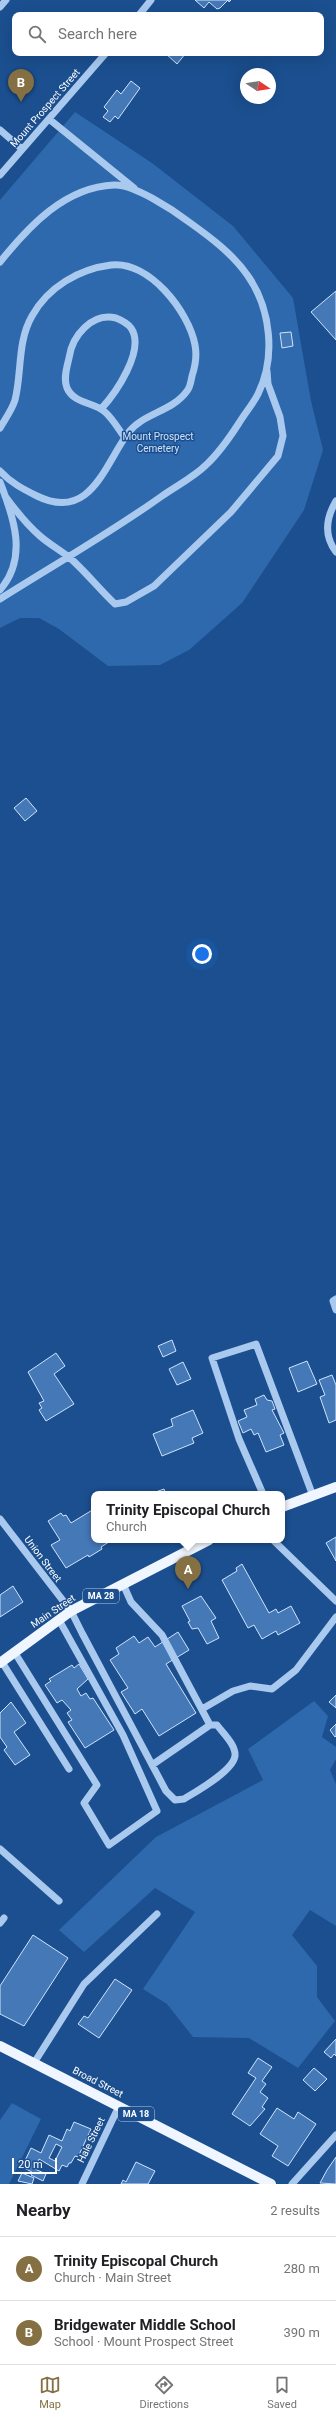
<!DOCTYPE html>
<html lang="en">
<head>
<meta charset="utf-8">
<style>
  body { margin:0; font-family:Roboto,sans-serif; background:#f6f6f6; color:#202124 }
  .compass { position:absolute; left:240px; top:68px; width:36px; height:36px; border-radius:50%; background:#fff; box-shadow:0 4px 16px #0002; rotate:102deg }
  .scale { position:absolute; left:12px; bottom:10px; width:45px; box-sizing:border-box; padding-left:4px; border:2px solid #fff; border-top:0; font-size:11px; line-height:14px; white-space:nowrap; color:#fff; -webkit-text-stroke:3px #1b4f8f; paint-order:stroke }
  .you { position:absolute; left:202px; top:954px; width:14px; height:14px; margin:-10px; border:3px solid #fff; border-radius:50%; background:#1a73e8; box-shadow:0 0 0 6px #1a73e833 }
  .badge { display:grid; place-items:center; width:26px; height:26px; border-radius:50%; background:#847042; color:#fff; font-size:13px; font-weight:700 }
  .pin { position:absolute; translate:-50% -33px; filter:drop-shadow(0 1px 2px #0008) }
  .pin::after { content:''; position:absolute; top:21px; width:14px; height:12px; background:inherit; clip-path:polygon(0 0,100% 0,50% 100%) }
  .popup { position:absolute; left:91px; top:1491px; width:194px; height:52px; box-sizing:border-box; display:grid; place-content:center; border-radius:8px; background:#fff; filter:drop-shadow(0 1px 3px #0005); font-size:13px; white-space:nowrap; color:#757577 }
  .popup b { font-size:15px; color:#202124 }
  .popup::after { content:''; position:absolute; left:50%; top:100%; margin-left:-8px; border:8px solid transparent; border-top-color:#fff }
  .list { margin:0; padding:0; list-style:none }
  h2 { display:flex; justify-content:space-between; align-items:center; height:52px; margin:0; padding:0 16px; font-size:17px }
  h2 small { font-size:13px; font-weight:400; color:#757577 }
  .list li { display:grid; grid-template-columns:26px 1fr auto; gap:12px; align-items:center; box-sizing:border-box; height:64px; padding:0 16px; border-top:1px solid #e0e0e0 }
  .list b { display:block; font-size:15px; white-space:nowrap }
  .list p { margin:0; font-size:13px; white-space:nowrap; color:#757577 }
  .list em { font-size:13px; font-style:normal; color:#757577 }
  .icon { flex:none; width:22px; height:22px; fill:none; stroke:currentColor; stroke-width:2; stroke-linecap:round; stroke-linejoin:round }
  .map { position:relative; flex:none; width:336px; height:2184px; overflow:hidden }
  .search { position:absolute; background:#fff; box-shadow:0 4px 16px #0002; left:12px; right:12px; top:12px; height:44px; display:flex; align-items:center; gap:10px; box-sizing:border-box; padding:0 14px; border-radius:8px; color:#757577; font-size:15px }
  .sheet { height:180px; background:#fff }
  nav { display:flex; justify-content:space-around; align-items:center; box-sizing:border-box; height:56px; border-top:1px solid #e0e0e0; background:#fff; font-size:11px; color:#757577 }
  nav a { display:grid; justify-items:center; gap:2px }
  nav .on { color:#847042 }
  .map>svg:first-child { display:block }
  .green { fill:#2e69ad }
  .building { fill:#4478b7; stroke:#cfe3fa; fill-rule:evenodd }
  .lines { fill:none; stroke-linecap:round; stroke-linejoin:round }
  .minor { stroke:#a9c9ee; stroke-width:7 }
  .major { stroke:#f0f6ff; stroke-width:10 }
  .labels { text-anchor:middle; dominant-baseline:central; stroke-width:3; stroke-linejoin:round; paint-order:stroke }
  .shield { fill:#1b4f8f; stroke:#bbcadd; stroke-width:1 }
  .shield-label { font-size:9px; font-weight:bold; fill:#fff }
  .street-label { font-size:10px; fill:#fff; stroke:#1b4f8f }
  .park-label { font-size:10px; fill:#cfe3fa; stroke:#1b4f8f }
</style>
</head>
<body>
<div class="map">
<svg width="336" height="2184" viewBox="0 0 336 2184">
  <rect width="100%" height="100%" fill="#1b4f8f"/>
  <path class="green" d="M 75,112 L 152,163 L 233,226 L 293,298 L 311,401 L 323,450 L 304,510 L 242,603 L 189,650 L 160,665 L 108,666 L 59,629 L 39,618 L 20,618 L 0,628 L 0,200 Z
    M 314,1701 L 328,1716 L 322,1737 L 336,1747 L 336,1759 L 330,1770 L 336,1784 L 336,1926 L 310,1910 L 292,1935 L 317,1966 L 317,1997 L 335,2021 L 298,2068 L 249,2038 L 193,2037 L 167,2004 L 143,1989 L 195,1912 L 155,1888 L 84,1952 L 59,1930 L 156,1837 L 263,1780 L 248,1749 Z
    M 12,2103 L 41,2119 L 9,2184 L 0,2184 L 0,2120 Z"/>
  <path class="building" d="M 195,0 L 231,0 L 229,2 L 228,0 L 220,8 L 217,9 L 209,2 L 204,8 Z
    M 165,53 L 186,53 L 177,64 Z
    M 131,81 L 140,88 L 118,119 L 115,116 L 110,122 L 103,117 L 108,111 L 104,107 L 117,90 L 121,94 Z
    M 336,291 L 336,340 L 311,312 Z
    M 291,332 L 293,346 L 282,348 L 280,333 Z
    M 26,798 L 37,811 L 25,821 L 14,808 Z
    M 172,1340 L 176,1351 L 163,1357 L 158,1346 Z
    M 56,1353 L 65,1366 L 54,1374 L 74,1404 L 46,1421 L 39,1410 L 42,1408 L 39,1403 L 44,1401 L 28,1372 Z
    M 307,1361 L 317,1384 L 298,1392 L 289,1368 Z
    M 183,1362 L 191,1379 L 177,1385 L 169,1369 Z
    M 332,1375 L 336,1385 L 336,1420 L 329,1423 L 320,1397 L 325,1395 L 319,1380 Z
    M 264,1395 L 267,1400 L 272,1401 L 275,1409 L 272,1410 L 284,1433 L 280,1435 L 284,1445 L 266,1452 L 258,1433 L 254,1435 L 251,1429 L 243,1433 L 238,1421 L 247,1417 L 244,1410 L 257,1405 L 255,1399 Z
    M 193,1410 L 203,1433 L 192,1438 L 194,1443 L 162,1456 L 153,1434 L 173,1426 L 171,1419 Z
    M 164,1489 L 166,1494 L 150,1494 Z
    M 94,1509 L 94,1540 L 112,1540 L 101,1547 L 102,1549 L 89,1557 L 88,1555 L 66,1568 L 51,1545 L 60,1540 L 48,1521 L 61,1513 L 63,1516 L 66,1515 L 71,1523 Z
    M 336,1537 L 336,1561 L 326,1543 Z
    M 242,1564 L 269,1613 L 276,1609 L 278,1613 L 291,1606 L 300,1623 L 278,1635 L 276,1631 L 262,1639 L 254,1625 L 248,1628 L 222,1580 L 237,1571 L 236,1568 Z
    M 13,1586 L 23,1602 L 0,1617 L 0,1595 Z
    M 201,1596 L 216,1618 L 211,1621 L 219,1638 L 207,1644 L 198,1628 L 192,1629 L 188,1622 L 190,1621 L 182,1606 Z
    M 178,1632 L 189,1650 L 166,1664 L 196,1713 L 159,1736 L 142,1709 L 135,1714 L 121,1692 L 128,1688 L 110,1660 L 119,1654 L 116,1648 L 134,1636 L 139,1643 L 148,1637 L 155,1647 Z
    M 79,1664 L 88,1679 L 77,1689 L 81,1696 L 86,1693 L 90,1699 L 93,1698 L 114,1730 L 85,1748 L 68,1722 L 72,1720 L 67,1713 L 71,1710 L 62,1700 L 57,1703 L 45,1685 L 51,1681 L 49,1679 L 72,1665 L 74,1668 Z
    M 336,1695 L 336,1708 L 329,1702 Z
    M 11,1702 L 26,1723 L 14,1732 L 30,1755 L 15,1765 L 4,1750 L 7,1747 L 0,1737 L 0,1713 Z
    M 336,1724 L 336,1736 L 335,1737 L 330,1730 Z
    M 33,1935 L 68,1958 L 24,2026 L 0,2014 L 0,1986 Z
    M 115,1979 L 132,1990 L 99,2038 L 78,2024 L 84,2016 L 88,2018 Z
    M 336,2039 L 336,2056 L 334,2054 L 331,2058 L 324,2052 Z
    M 258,2058 L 272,2067 L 262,2081 L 266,2084 L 260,2092 L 268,2098 L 262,2107 L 265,2109 L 250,2126 L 232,2114 L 256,2078 L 248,2073 Z
    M 314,2068 L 327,2079 L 315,2091 L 303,2080 Z
    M 277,2108 L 294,2119 L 298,2112 L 316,2124 L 288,2166 L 272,2156 L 278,2146 L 260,2134 Z
    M 74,2122 L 91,2129 L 78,2157 L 75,2156 L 71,2163 L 69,2163 L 67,2167 L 62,2165 L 59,2171 L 39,2159 L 35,2169 L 46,2174 L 43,2181 L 31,2175 L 32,2172 L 22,2167 L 31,2148 L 41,2153 L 49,2135 L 62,2141 L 67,2129 L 70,2131 ZM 56,2144 L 62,2147 L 55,2161 L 49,2158 Z
    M 336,2157 L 336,2184 L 320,2183 L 327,2170 Z
    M 136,2162 L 155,2171 L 148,2184 L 121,2184 L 123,2180 L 126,2182 Z
    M 22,2173 L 34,2178 L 32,2184 L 18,2181 Z"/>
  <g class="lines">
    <path class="minor" d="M 0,7 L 6,0
      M 139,15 L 151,0
      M 49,119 L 134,188
      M 0,130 L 22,149
      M 0,175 L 106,53
      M 0,262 C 29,226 65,187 114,185 C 134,184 173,210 189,222 C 210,237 233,254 248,276 C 271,309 276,358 258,394 C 253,404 245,413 239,423 C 230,437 219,453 206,465 C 194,477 176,486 162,496 C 110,533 54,565 0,599
      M 101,409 C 115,394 146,350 131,328 C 128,324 121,320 116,318 C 92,312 72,336 69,358 C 67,367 63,379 67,388 C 74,404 94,402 105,412 C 113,419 119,430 125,438
      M 0,428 C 5,419 12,410 15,400 C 22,373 17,342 32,316 C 48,287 79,269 111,265 C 149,260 189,312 195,345 C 197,355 195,367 192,376 C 191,381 190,388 187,391 C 172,412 143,413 128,433 C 104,466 90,522 37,496 C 23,489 11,483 0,471
      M 0,482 C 14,518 28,558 0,590
      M 5,496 C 16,511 26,524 40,536 C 49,544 60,550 70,558 C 86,572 99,589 115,604 L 126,602 L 154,586 L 231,512 L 278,456 L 283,436 L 280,417 L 268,384 L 267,371
      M 336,501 C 326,518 324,536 336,552
      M 336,1299 L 333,1301 L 336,1310
      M 263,1494 L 239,1439 L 212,1358 L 256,1344 L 313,1496
      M 0,1519 L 71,1611 L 82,1633 L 166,1791 L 175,1800 L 184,1799 C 197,1791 233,1771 235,1756 C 236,1745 223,1733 217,1725 L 210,1725 L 152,1765
      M 273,1540 L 336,1601
      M 123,1584 L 131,1602 L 162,1635 L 210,1725
      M 15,1653 L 97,1785 L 84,1803 L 109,1845 L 157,1811 L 123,1735 L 59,1620
      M 2,1662 L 69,1769
      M 202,1709 L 233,1691 L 250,1686 L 272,1689 L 296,1670 L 336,1617
      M 0,1849 L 59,1901
      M 0,1923 L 4,1918
      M 34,2063 L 84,1984 L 157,1914
      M 82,2184 L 119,2106
      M 292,2184 L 336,2135"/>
    <path class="major" d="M 282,1507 L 336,1487
      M 0,1663 L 71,1611 L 209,1540
      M 0,2046 L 271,2184"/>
  </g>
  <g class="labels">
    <g class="shield">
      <rect x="83" y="1589" width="36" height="14" rx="3"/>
      <rect x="118" y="2107" width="36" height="14" rx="3"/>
    </g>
    <g class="shield-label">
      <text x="101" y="1596">MA 28</text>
      <text x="136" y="2114">MA 18</text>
    </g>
    <g class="street-label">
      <text transform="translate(45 108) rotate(-49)">Mount Prospect Street</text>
      <text transform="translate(43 1559) rotate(53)">Union Street</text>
      <text transform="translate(53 1611) rotate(-34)">Main Street</text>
      <text transform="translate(98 2082) rotate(27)">Broad Street</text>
      <text transform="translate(91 2140) rotate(-64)">Hale Street</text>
    </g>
    <g class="park-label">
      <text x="158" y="436">Mount Prospect<tspan x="158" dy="12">Cemetery</tspan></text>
    </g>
  </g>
</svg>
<svg class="compass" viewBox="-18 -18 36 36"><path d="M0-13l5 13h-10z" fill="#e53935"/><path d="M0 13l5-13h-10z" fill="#757577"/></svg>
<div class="scale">20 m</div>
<div class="you"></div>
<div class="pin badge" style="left:188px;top:1589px">A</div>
<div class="popup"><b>Trinity Episcopal Church</b>Church</div>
<div class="pin badge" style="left:21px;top:102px">B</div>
<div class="search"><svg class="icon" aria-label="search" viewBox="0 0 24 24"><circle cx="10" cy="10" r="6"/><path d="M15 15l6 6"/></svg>Search here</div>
</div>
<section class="sheet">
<h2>Nearby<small>2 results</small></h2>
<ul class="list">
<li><span class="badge">A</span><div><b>Trinity Episcopal Church</b><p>Church · Main Street</p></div><em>280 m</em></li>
<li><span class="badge">B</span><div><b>Bridgewater Middle School</b><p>School · Mount Prospect Street</p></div><em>390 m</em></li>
</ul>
</section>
<nav>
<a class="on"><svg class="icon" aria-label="map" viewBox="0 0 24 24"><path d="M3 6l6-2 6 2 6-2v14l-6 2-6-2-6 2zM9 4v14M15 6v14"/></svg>Map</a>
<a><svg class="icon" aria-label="directions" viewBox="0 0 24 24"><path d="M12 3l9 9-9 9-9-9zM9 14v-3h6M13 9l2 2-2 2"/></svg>Directions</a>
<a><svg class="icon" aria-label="saved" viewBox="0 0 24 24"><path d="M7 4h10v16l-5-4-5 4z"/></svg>Saved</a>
</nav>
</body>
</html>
